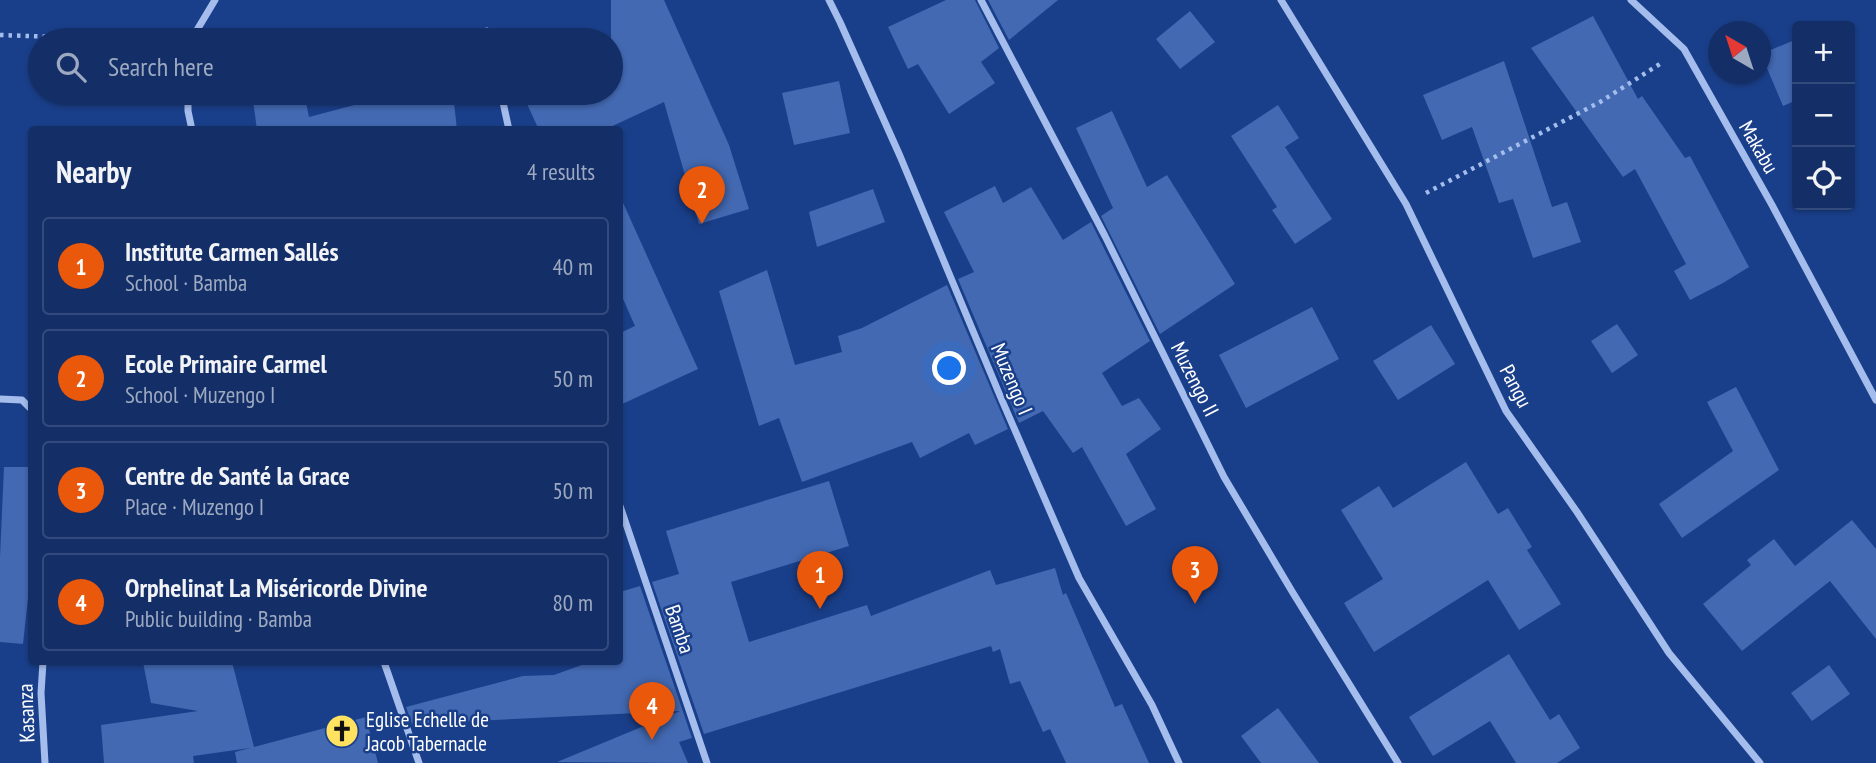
<!DOCTYPE html>
<html lang="en">
<head>
<meta charset="utf-8">
<style>
  body { margin:0; font-family:"PT Sans Narrow",sans-serif; background:#213b71; color:#f1f3f6 }
  .controls { position:absolute; right:21px; top:21px; display:grid; overflow:hidden; border-radius:7px; box-shadow:0 2px 5px #0004 }
  .controls button { width:63px; height:63px; display:grid; place-items:center; padding:0; border:0; border-bottom:2px solid #334a7c; background:#142f68; color:#f1f3f6; font:35px sans-serif }
  .compass { position:absolute; left:1708px; top:21px; width:63px; height:63px; border-radius:50%; background:#142f68; box-shadow:0 2px 5px #0004; rotate:321deg }
  .you { position:absolute; left:950px; top:369px; width:24px; height:24px; margin:-18px; border:5px solid #fff; border-radius:50%; background:#1a73e8; box-shadow:0 0 0 10px #1a73e833 }
  .badge { display:grid; place-items:center; width:46px; height:46px; border-radius:50%; background:#ea580c; color:#fff; font-size:23px; font-weight:700 }
  .pin { position:absolute; translate:-50% -58px; filter:drop-shadow(0 2px 4px #0008) }
  .pin::after { content:''; position:absolute; top:37px; width:24px; height:21px; background:inherit; clip-path:polygon(0 0,100% 0,50% 100%) }
  .list { margin:0; padding:0; list-style:none }
  h2 { display:flex; justify-content:space-between; align-items:center; height:91px; margin:0; padding:0 28px; font-size:30px }
  h2 small { font-size:23px; font-weight:400; color:#9da9c0 }
  .list li { display:grid; grid-template-columns:46px 1fr auto; gap:21px; align-items:center; box-sizing:border-box; height:98px; margin:0 14px 14px; padding:0 14px; border:2px solid #334a7c; border-radius:7px }
  .list b { display:block; font-size:26px; white-space:nowrap }
  .list p { margin:0; font-size:23px; white-space:nowrap; color:#9da9c0 }
  .list em { font-size:23px; font-style:normal; color:#9da9c0 }
  .icon { flex:none; width:38px; height:38px; fill:none; stroke:currentColor; stroke-width:2; stroke-linecap:round; stroke-linejoin:round }
  .map { position:relative; flex:none; width:1876px; height:763px; overflow:hidden }
  .search { position:absolute; background:#142f68; box-shadow:0 2px 5px #0004; left:28px; top:28px; width:595px; height:77px; display:flex; align-items:center; gap:18px; box-sizing:border-box; padding:0 24px; border-radius:38px; color:#9da9c0; font-size:26px }
  .panel { position:absolute; background:#142f68; box-shadow:0 2px 5px #0004; left:28px; top:126px; width:595px; height:539px; border-radius:7px }
  .map>svg:first-child { display:block }
  .building { fill:#4369b2 }
  .lines { fill:none; stroke-linecap:round; stroke-linejoin:round }
  .path { stroke:#a4bded; stroke-width:4.5; stroke-dasharray:3.5 5; stroke-linecap:butt }
  .street { stroke:#a4bded; stroke-width:7 }
  .labels { text-anchor:middle; dominant-baseline:central; stroke-width:5; stroke-linejoin:round; paint-order:stroke }
  .street-label { font-size:21px; fill:#fff; stroke:#1a3f8a }
  .poi-label { font-size:21px; fill:#fff; stroke:#1a3f8a; text-anchor:start }
</style>
</head>
<body>
<div class="map">
<svg width="1876" height="763" viewBox="0 0 1876 763">
  <rect width="100%" height="100%" fill="#1a3f8a"/>
  <path class="building" d="M 611,0 L 664,0 L 729,145 L 749,209 L 699,224 L 664,102 L 604,130 L 539,130 L 522,93 L 611,93 Z
    M 946,0 L 975,0 L 999,48 L 981,62 L 995,83 L 949,114 L 918,64 L 908,69 L 888,27 Z
    M 988,0 L 1058,0 L 1009,40 Z
    M 1190,11 L 1215,42 L 1180,69 L 1156,39 Z
    M 1593,16 L 1638,99 L 1642,96 L 1685,158 L 1690,156 L 1749,267 L 1723,283 L 1690,300 L 1674,271 L 1686,264 L 1635,169 L 1623,177 L 1531,48 Z
    M 1797,39 L 1797,100 L 1783,106 L 1761,54 Z
    M 1504,61 L 1552,207 L 1567,202 L 1581,242 L 1533,258 L 1513,199 L 1499,203 L 1472,127 L 1442,140 L 1423,95 Z
    M 839,81 L 850,133 L 794,145 L 782,93 Z
    M 252,93 L 304,93 L 309,117 L 377,99 L 376,93 L 453,93 L 457,130 L 257,130 Z
    M 1278,105 L 1299,138 L 1285,147 L 1332,219 L 1295,244 L 1272,210 L 1277,207 L 1231,136 Z
    M 1112,111 L 1147,187 L 1167,175 L 1235,284 L 1160,334 L 1101,216 L 1113,208 L 1076,128 Z
    M 995,186 L 1003,203 L 1031,187 L 1063,240 L 1091,222 L 1150,341 L 1102,373 L 1122,406 L 1139,398 L 1161,429 L 1126,454 L 1156,509 L 1126,526 L 1082,447 L 1073,453 L 1043,411 L 1019,423 L 958,279 L 974,272 L 944,212 Z
    M 873,189 L 885,222 L 817,247 L 809,212 Z
    M 620,196 L 698,369 L 620,405 L 620,333 L 635,326 L 620,292 Z
    M 767,270 L 795,365 L 842,352 L 838,336 L 862,328 L 947,285 L 1008,429 L 975,445 L 969,433 L 920,458 L 912,442 L 802,482 L 779,418 L 759,426 L 719,291 Z
    M 1312,307 L 1339,359 L 1246,408 L 1219,355 Z
    M 1617,324 L 1638,355 L 1612,373 L 1591,341 Z
    M 1431,325 L 1455,364 L 1398,400 L 1373,361 Z
    M 1736,387 L 1779,470 L 1682,538 L 1659,504 L 1733,451 L 1707,402 Z
    M 1466,462 L 1498,514 L 1508,508 L 1532,547 L 1527,550 L 1561,604 L 1519,630 L 1488,580 L 1374,652 L 1344,603 L 1383,579 L 1341,510 L 1379,486 L 1393,508 Z
    M 4,467 L 32,467 L 32,561 L 23,644 L 0,642 L 0,557 Z
    M 829,481 L 849,546 L 731,582 L 749,642 L 867,605 L 871,616 L 990,570 L 996,585 L 1055,568 L 1063,595 L 1066,593 L 1115,707 L 1122,704 L 1149,763 L 1066,763 L 1050,729 L 1043,732 L 1020,681 L 1010,684 L 1000,649 L 993,652 L 991,646 L 704,734 L 652,582 L 679,574 L 666,531 Z
    M 1852,520 L 1876,549 L 1876,639 L 1830,581 L 1742,651 L 1703,604 L 1751,565 L 1747,560 L 1774,539 L 1795,566 Z
    M 640,586 L 692,738 L 679,742 L 688,763 L 557,762 L 680,711 L 412,724 L 406,707 L 523,676 L 554,675 L 590,662 L 620,662 L 620,592 Z
    M 1509,654 L 1550,720 L 1559,714 L 1580,748 L 1557,763 L 1516,763 L 1490,721 L 1433,756 L 1409,717 Z
    M 143,662 L 232,662 L 254,747 L 366,717 L 378,763 L 237,763 L 235,752 L 250,748 L 193,756 L 194,763 L 104,763 L 101,725 L 198,711 L 151,703 Z
    M 1829,665 L 1850,694 L 1812,721 L 1791,693 Z
    M 1278,708 L 1319,763 L 1261,763 L 1241,736 Z"/>
  <g class="lines">
    <path class="path" d="M 0,35 L 143,40
      M 1426,193 L 1600,102 L 1663,62"/>
    <path class="street" d="M 829,0 L 840,22 L 900,156 L 1001,398 L 1079,578 L 1152,705 L 1179,763
      M 981,0 L 1105,236 L 1224,477 L 1293,593 L 1398,763
      M 1281,0 L 1406,204 L 1506,411 L 1577,512 L 1669,653 L 1760,763
      M 1631,0 L 1684,49 L 1772,205 L 1876,400
      M 487,31 L 489,40
      M 191,40 L 215,0
      M 188,93 L 188,111 L 192,130
      M 501,93 L 509,130
      M 0,399 L 22,400 L 32,410
      M 620,506 L 707,763
      M 43,662 L 41,693 L 45,763
      M 384,662 L 419,763"/>
  </g>
  <defs>
    <symbol id="church-disc" viewBox="-11 -11 22 22"><circle r="9.5" fill="#ffe260" stroke="#1a3f8a"/><path d="M-1.2-6h2.4v3.5h3.3v2.4h-3.3V6h-2.4V-.1h-3.3v-2.4h3.3Z" fill="#111"/></symbol>
  </defs>
  <g fill-rule="evenodd">
    <use href="#church-disc" x="323" y="712" width="38" height="38"/>
  </g>
  <g class="labels">
    <g class="street-label">
      <text transform="translate(1759 147) rotate(60)">Makabu</text>
      <text transform="translate(1012 379) rotate(67)">Muzengo I</text>
      <text transform="translate(1195 379) rotate(63)">Muzengo II</text>
      <text transform="translate(1516 386) rotate(62)">Pangu</text>
      <text transform="translate(680 629) rotate(71)">Bamba</text>
      <text transform="translate(26 713) rotate(-92)">Kasanza</text>
    </g>
    <g class="poi-label">
      <text x="366" y="719">Eglise Echelle de<tspan x="366" dy="24">Jacob Tabernacle</tspan></text>
    </g>
  </g>
</svg>
<div class="controls">
<button>+</button>
<button>−</button>
<button><svg class="icon" aria-label="locate" viewBox="0 0 24 24"><circle cx="12" cy="12" r="6"/><path d="M12 2v4M12 18v4M2 12h4M18 12h4"/></svg></button>
</div>
<svg class="compass" viewBox="-18 -18 36 36"><path d="M0-13l5 13h-10z" fill="#e53935"/><path d="M0 13l5-13h-10z" fill="#9da9c0"/></svg>
<div class="you"></div>
<div class="pin badge" style="left:820px;top:609px">1</div>
<div class="pin badge" style="left:702px;top:224px">2</div>
<div class="pin badge" style="left:1195px;top:604px">3</div>
<div class="pin badge" style="left:652px;top:740px">4</div>
<div class="search"><svg class="icon" aria-label="search" viewBox="0 0 24 24"><circle cx="10" cy="10" r="6"/><path d="M15 15l6 6"/></svg>Search here</div>
<section class="panel">
<h2>Nearby<small>4 results</small></h2>
<ul class="list">
<li><span class="badge">1</span><div><b>Institute Carmen Sallés</b><p>School · Bamba</p></div><em>40 m</em></li>
<li><span class="badge">2</span><div><b>Ecole Primaire Carmel</b><p>School · Muzengo I</p></div><em>50 m</em></li>
<li><span class="badge">3</span><div><b>Centre de Santé la Grace</b><p>Place · Muzengo I</p></div><em>50 m</em></li>
<li><span class="badge">4</span><div><b>Orphelinat La Miséricorde Divine</b><p>Public building · Bamba</p></div><em>80 m</em></li>
</ul>
</section>
</div>
</body>
</html>
